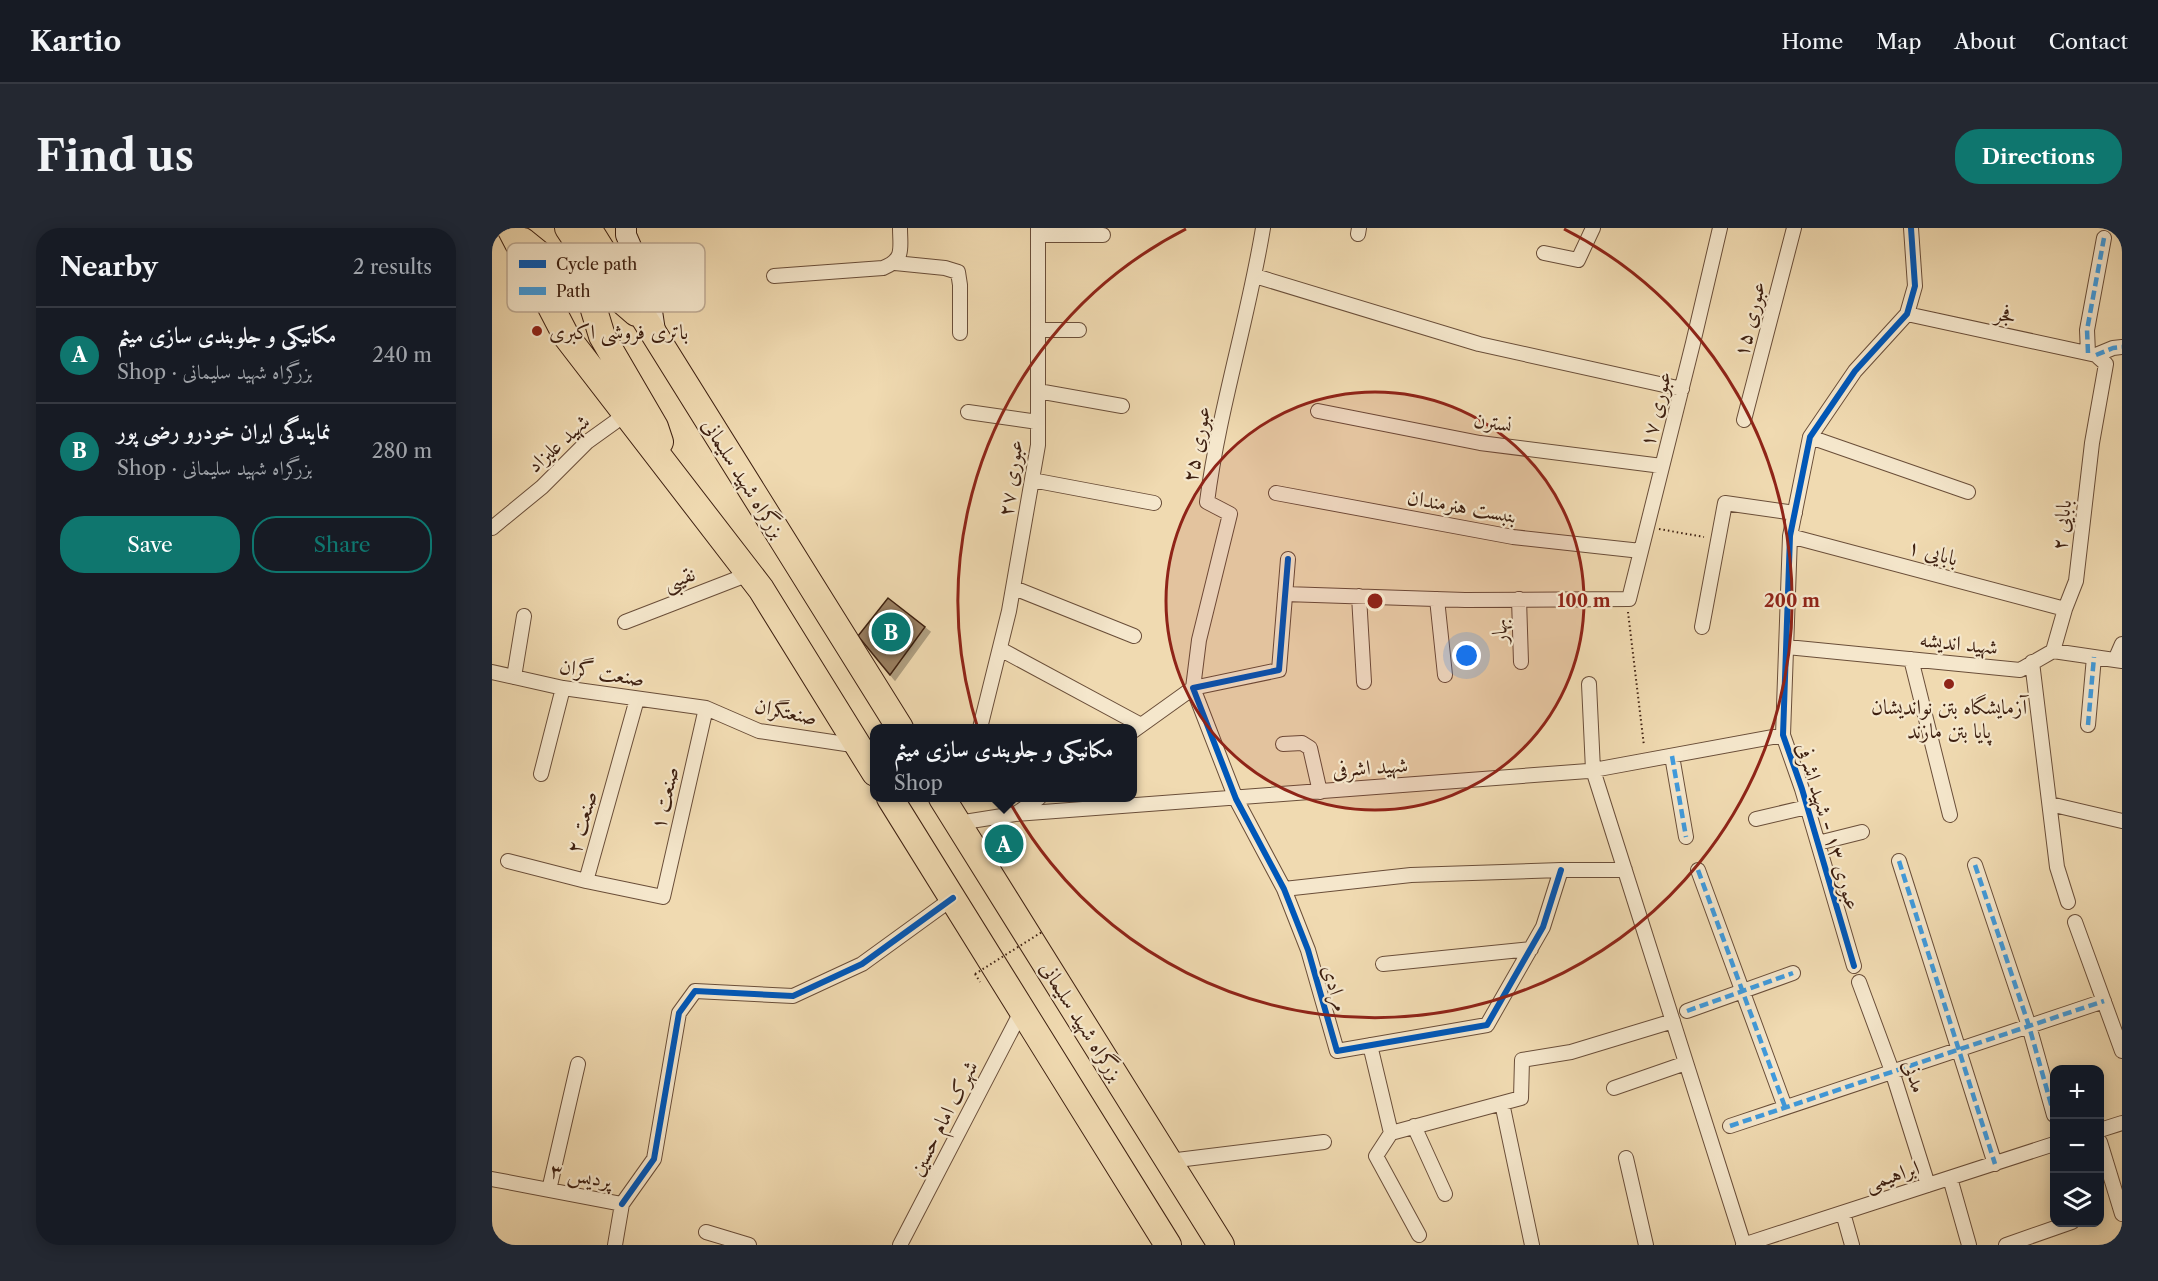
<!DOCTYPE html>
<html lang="en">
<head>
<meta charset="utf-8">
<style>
  body { margin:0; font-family:"Libre Caslon Text",Amiri,serif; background:#242831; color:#f1f3f6 }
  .controls { position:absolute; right:18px; bottom:18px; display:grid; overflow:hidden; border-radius:12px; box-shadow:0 3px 15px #0003 }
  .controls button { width:54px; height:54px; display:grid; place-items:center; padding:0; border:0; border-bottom:2px solid #363941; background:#171b24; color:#f1f3f6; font:30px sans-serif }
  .you { position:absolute; left:975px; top:428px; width:21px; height:21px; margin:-15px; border:4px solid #fff; border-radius:50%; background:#1a73e8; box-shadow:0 0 0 9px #1a73e833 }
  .badge { display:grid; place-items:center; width:39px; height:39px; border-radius:50%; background:#0f766e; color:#fff; font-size:20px; font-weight:700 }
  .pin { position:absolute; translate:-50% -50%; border:3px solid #fff; box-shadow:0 2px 6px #0006 }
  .popup { position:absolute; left:378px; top:496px; width:267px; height:78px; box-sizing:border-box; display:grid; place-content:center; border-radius:12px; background:#171b24; filter:drop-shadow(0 2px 4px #0005); font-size:20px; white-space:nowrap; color:#9ea1a6 }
  .popup b { font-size:22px; color:#f1f3f6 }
  .popup::after { content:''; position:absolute; left:50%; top:100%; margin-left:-12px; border:12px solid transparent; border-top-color:#171b24 }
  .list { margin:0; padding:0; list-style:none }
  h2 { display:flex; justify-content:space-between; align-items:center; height:78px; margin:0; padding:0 24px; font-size:26px }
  h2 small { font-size:20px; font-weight:400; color:#9ea1a6 }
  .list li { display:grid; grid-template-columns:39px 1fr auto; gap:18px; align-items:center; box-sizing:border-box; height:96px; padding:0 24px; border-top:2px solid #363941 }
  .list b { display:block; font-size:22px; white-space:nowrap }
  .list p { margin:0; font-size:20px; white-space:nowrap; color:#9ea1a6 }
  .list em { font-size:20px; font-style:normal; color:#9ea1a6 }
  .actions { display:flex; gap:12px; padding:18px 24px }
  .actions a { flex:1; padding:14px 0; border:2px solid #0f766e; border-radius:24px; text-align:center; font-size:21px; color:#0f766e }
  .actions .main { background:#0f766e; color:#fff }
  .icon { flex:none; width:33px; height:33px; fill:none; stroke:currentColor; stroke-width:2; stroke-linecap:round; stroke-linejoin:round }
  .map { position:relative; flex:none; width:1630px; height:1017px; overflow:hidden; border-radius:24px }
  header { display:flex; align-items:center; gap:36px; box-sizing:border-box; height:84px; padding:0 30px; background:#171b24; border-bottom:2px solid #363941 }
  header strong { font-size:28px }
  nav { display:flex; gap:33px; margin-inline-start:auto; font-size:21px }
  .intro { display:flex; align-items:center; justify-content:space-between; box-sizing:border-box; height:144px; padding:0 36px }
  h1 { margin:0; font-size:42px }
  .button { padding:15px 27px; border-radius:24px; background:#0f766e; color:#fff; font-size:21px; font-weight:700 }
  main { display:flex; gap:36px; padding:0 36px }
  aside { flex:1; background:#171b24; border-radius:24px; box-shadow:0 3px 15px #0003 }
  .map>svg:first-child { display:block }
  .building { fill:#9b8164; stroke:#3e2011; stroke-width:1.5; filter:url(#shadow) }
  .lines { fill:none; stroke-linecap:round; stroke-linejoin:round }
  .street-casing { stroke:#6a4e39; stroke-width:16 }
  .secondary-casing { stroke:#3e2011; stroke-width:22 }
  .highway-casing { stroke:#3e2011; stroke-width:28 }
  .path { stroke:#3e2011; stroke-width:2; stroke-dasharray:1.5 3; stroke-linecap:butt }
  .street { stroke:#f5e7cc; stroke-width:14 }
  .secondary { stroke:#f5e7cc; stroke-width:20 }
  .highway { stroke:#f0dab1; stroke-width:26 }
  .path-bridge { stroke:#3e2011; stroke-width:2; stroke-dasharray:1.5 3; stroke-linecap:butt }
  .quiet { stroke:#3f9bde; stroke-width:4.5; stroke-dasharray:9 4.5; stroke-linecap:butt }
  .cycleway-casing { stroke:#f5e7cc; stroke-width:10 }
  .cycleway { stroke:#0057b8; stroke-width:6 }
  .ring { fill:none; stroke:#8f2418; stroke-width:3 }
  .poi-dot { fill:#8f2418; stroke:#f5e7cc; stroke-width:2 }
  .labels { text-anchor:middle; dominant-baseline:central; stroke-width:4.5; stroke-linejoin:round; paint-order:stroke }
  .street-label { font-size:21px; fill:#3e2011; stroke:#f5e7cc }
  .poi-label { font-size:21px; fill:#3e2011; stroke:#f5e7cc; text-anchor:start }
  .key { fill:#f5e7cc; stroke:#beab94; stroke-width:1.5 }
  .key-label { font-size:16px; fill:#3e2011 }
  .centre { fill:#8f2418; stroke:#f5e7cc; stroke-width:3 }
  .ring-label { font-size:18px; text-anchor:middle; font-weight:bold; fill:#8f2418; stroke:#f5e7cc; stroke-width:4.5; stroke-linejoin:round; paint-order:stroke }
</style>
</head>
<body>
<header>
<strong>Kartio</strong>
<nav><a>Home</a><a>Map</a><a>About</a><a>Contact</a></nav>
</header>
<div class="intro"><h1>Find us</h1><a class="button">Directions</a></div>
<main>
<aside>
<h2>Nearby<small>2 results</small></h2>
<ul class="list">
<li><span class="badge">A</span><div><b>مکانیکی و جلوبندی سازی میثم</b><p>Shop · بزرگراه شهید سلیمانی</p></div><em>240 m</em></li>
<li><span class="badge">B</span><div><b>نمایندگی ایران خودرو رضی پور</b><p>Shop · بزرگراه شهید سلیمانی</p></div><em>280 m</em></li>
</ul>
<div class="actions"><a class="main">Save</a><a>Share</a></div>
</aside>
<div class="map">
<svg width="1630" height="1017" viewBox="0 0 1630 1017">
  <defs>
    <filter id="shadow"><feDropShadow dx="5" dy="5" stdDeviation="0" flood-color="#0004"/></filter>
  </defs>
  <rect width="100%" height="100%" fill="#f0dab1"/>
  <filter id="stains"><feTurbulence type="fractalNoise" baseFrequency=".00333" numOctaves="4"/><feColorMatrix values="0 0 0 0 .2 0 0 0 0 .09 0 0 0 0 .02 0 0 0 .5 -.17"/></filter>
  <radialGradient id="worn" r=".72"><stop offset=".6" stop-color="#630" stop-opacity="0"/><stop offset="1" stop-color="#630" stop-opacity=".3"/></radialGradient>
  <path class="building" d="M 396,370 L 433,399 L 398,447 L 366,408 Z"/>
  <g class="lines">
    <defs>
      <path id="street" d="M 866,6 L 867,0
        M 546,7 L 611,7
        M 1052,25 L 1086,32 L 1101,0
        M 403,35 L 453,40 L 466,44 L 468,57 L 468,105
        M 282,48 L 391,40 C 413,31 408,21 408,0
        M 763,48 L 987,116 L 1190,161
        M 1415,86 L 1604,127
        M 546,102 L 587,102
        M 1596,125 L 1595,102 L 1612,10
        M 1604,127 L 1621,120 L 1630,119
        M 546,163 L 630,178
        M 826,183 L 988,215 L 1170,238
        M 476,184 L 546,194
        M 1252,192 L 1302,0
        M 1318,209 L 1476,264
        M 540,252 L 662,275
        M 784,265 L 1021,309 L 1149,323
        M 0,300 L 50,259 L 95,214 L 134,186
        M 1298,308 L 1573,381
        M 796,331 L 787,442 L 701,460 L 744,571 L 792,661 L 816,722 L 845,823 L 995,797 L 1051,699 L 1069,642
        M 522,360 L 642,408
        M 793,366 L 973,372 L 1137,371 L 1201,115 L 1228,0
        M 867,368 L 872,454
        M 945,371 L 953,447
        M 1027,371 L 1029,434
        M 133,394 L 257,346
        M 1210,399 L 1233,275 L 1303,285
        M 1295,419 L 1528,442 L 1561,423 L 1630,433
        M 508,421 L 649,497
        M 1561,423 L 1573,381 L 1584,353 L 1600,215 L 1614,136 L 1604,127
        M 1419,431 L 1458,587
        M 1623,432 L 1630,416
        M 1540,434 L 1565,639 L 1576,674
        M 0,444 L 71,460 L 214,480 L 267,503 L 367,518
        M 22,449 L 32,388
        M 1097,456 L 1101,542 L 1252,1017
        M 145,471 L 94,653 L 171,669 L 214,480
        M 1596,497 L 1602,429
        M 488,500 L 517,383 L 546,217 L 546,0
        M 641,503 L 701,460 L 707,412 L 738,286 L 715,274 C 727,181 756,92 771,0
        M 791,516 L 810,515 L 818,520 L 828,564
        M 1180,528 L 1194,609
        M 49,546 L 71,460
        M 1558,576 L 1630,593
        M 525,585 L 547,570
        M 1264,591 L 1315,579
        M 466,595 L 523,586 L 1096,543 L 1291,507
        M 1326,615 L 1370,604
        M 16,633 L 94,653
        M 1407,633 L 1503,936
        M 1483,637 L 1537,798 L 1562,887
        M 1206,642 L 1293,879
        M 792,661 L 919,647 L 1069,642 L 1133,642
        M 1583,694 L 1630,823
        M 891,736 L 1039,721
        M 1362,738 L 1310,561 L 1291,507 L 1298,308 L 1318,209 L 1363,143 L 1415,86 L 1423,58 L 1419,0
        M 1367,754 L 1400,843 L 1436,957
        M 1195,783 L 1301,745
        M 878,817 L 899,905
        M 1122,860 L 1194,835
        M 1010,875 L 1040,1017
        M 922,898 L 953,966
        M 1238,898 L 1612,773
        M 1608,902 L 1630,895
        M 1608,914 L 1630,986
        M 1134,930 L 1154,1017
        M 677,933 L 832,914
        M 1458,950 L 1477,1017
        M 0,951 L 130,976 L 123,1017
        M 57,962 L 86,836
        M 130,976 L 162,931 L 187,785 L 203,763 L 301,768 L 370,736 L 461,670
        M 1351,985 L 1360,1017
        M 214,1004 L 257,1017
        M 927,1007 L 884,928 L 899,905 L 1029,870 L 1030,832 L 1079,824 L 1181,793
        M 408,1017 L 530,782
        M 1251,1017 L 1562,916
        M 1514,1017 L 1580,994"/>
      <path id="secondary" d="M 134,0 L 134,7 L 156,57 L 163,103"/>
      <path id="highway" d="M 18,0 L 74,108 L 269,361 L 383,545
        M 96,0 L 408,500
        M 31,13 L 63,39 C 75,38 80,35 87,24 L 84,12 L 76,0
        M 144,85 L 129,72 L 119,67 L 109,72 L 102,82 L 110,108 L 163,199 L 168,214
        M 398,570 L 676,1017
        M 450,570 L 729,1017"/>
    </defs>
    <use href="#street" class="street-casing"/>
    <use href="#secondary" class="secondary-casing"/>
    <use href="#highway" class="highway-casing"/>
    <path class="path" d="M 1167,301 L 1212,309
      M 1136,384 L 1152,518
      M 483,746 L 488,754"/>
    <use href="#street" class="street"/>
    <use href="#secondary" class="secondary"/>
    <use href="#highway" class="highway"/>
    <path class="path-bridge" d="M 483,746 L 550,704"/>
    <path class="quiet" d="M 1596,125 L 1595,102 L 1612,10
      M 1604,127 L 1621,120 L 1630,119
      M 1596,497 L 1602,429
      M 1180,528 L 1194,609
      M 1407,633 L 1503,936
      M 1483,637 L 1537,798 L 1562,887
      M 1206,642 L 1293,879
      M 1195,783 L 1301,745
      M 1238,898 L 1612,773"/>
    <defs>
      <path id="cycleway" d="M 796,331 L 787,442 L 701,460 L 744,571 L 792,661 L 816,722 L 845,823 L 995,797 L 1051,699 L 1069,642
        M 1362,738 L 1310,561 L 1291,507 L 1298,308 L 1318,209 L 1363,143 L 1415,86 L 1423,58 L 1419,0
        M 130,976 L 162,931 L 187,785 L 203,763 L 301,768 L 370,736 L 461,670"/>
    </defs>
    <use href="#cycleway" class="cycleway-casing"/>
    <use href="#cycleway" class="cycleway"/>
  </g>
  <circle cx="883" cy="373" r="209" fill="#8f2418" fill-opacity=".12"/>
  <g class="ring">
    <circle cx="883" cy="373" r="209"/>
    <path d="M1072 1A417 417 0 1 1 694 1"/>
  </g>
  <g class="poi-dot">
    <circle cx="45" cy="103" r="6"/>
    <circle cx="1457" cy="456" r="6"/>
  </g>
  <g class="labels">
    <g class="street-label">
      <text transform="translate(1514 86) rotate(12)">فجر</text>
      <text transform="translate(1257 91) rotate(-76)">عبوری ۱۵</text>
      <text transform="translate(1163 181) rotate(-76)">عبوری ۱۷</text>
      <text transform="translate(1001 194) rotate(9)">نسترن</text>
      <text transform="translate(66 215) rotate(-42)">شهید علیزاد</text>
      <text transform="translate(704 216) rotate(-79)">عبوری ۲۵</text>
      <text transform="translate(252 250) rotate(58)">بزرگراه شهید سلیمانی</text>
      <text transform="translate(518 250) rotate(-82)">عبوری ۲۷</text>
      <text transform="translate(970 278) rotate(10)">بنبست هنرمندان</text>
      <text transform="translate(1569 297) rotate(-84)">بابایی ۲</text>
      <text transform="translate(1441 324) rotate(15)">بابایی ۱</text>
      <text transform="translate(187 350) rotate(-21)">نقیبی</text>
      <text transform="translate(1007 403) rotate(-92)">بهار</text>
      <text transform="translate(1467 415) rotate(6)">شهید اندیشه</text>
      <text transform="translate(110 444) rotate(9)">صنعت گران</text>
      <text transform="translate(294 483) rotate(12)">صنعتگران</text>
      <text transform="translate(878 539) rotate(-4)">شهید اشرفی</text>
      <text transform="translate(172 570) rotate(-77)">صنعت ۱</text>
      <text transform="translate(89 594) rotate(-74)">صنعت ۲</text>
      <text transform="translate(1337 598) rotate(73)">عبوری ۱۳ - شهید اشرفی</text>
      <text transform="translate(844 760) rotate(74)">مرادی</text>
      <text transform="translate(590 793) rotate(58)">بزرگراه شهید سلیمانی</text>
      <text transform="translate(1423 848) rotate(72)">مدنی</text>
      <text transform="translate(451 890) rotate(-63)">شهرک امام حسین</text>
      <text transform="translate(89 947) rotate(11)">پردیس ۳</text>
      <text transform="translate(1400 947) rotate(-18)">ابراهیمی</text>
    </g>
    <g class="poi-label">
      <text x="57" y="103">باتری فروشی اکبری</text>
      <text x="1457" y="478" text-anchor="middle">آزمایشگاه بتن نواندیشان<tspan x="1457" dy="24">پایا بتن مازند</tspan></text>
    </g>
  </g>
  <rect x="15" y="15" width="198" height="69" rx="9" class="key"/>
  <rect x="27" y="32" width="27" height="8" fill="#0057b8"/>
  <rect x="27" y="59" width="27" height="8" fill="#3f9bde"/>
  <g class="key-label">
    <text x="64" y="42">Cycle path</text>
    <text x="64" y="69">Path</text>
  </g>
  <circle cx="883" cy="373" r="9" class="centre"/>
  <g class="ring-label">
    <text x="1092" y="379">100 m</text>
    <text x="1300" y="379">200 m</text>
  </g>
  <rect width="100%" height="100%" filter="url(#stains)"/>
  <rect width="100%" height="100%" fill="url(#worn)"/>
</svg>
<div class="controls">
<button>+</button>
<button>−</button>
<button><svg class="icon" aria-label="layers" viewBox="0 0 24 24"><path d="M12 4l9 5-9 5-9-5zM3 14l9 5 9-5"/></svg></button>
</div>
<div class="you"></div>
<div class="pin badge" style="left:512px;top:616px">A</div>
<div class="popup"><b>مکانیکی و جلوبندی سازی میثم</b>Shop</div>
<div class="pin badge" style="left:399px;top:404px">B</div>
</div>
</main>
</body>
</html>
